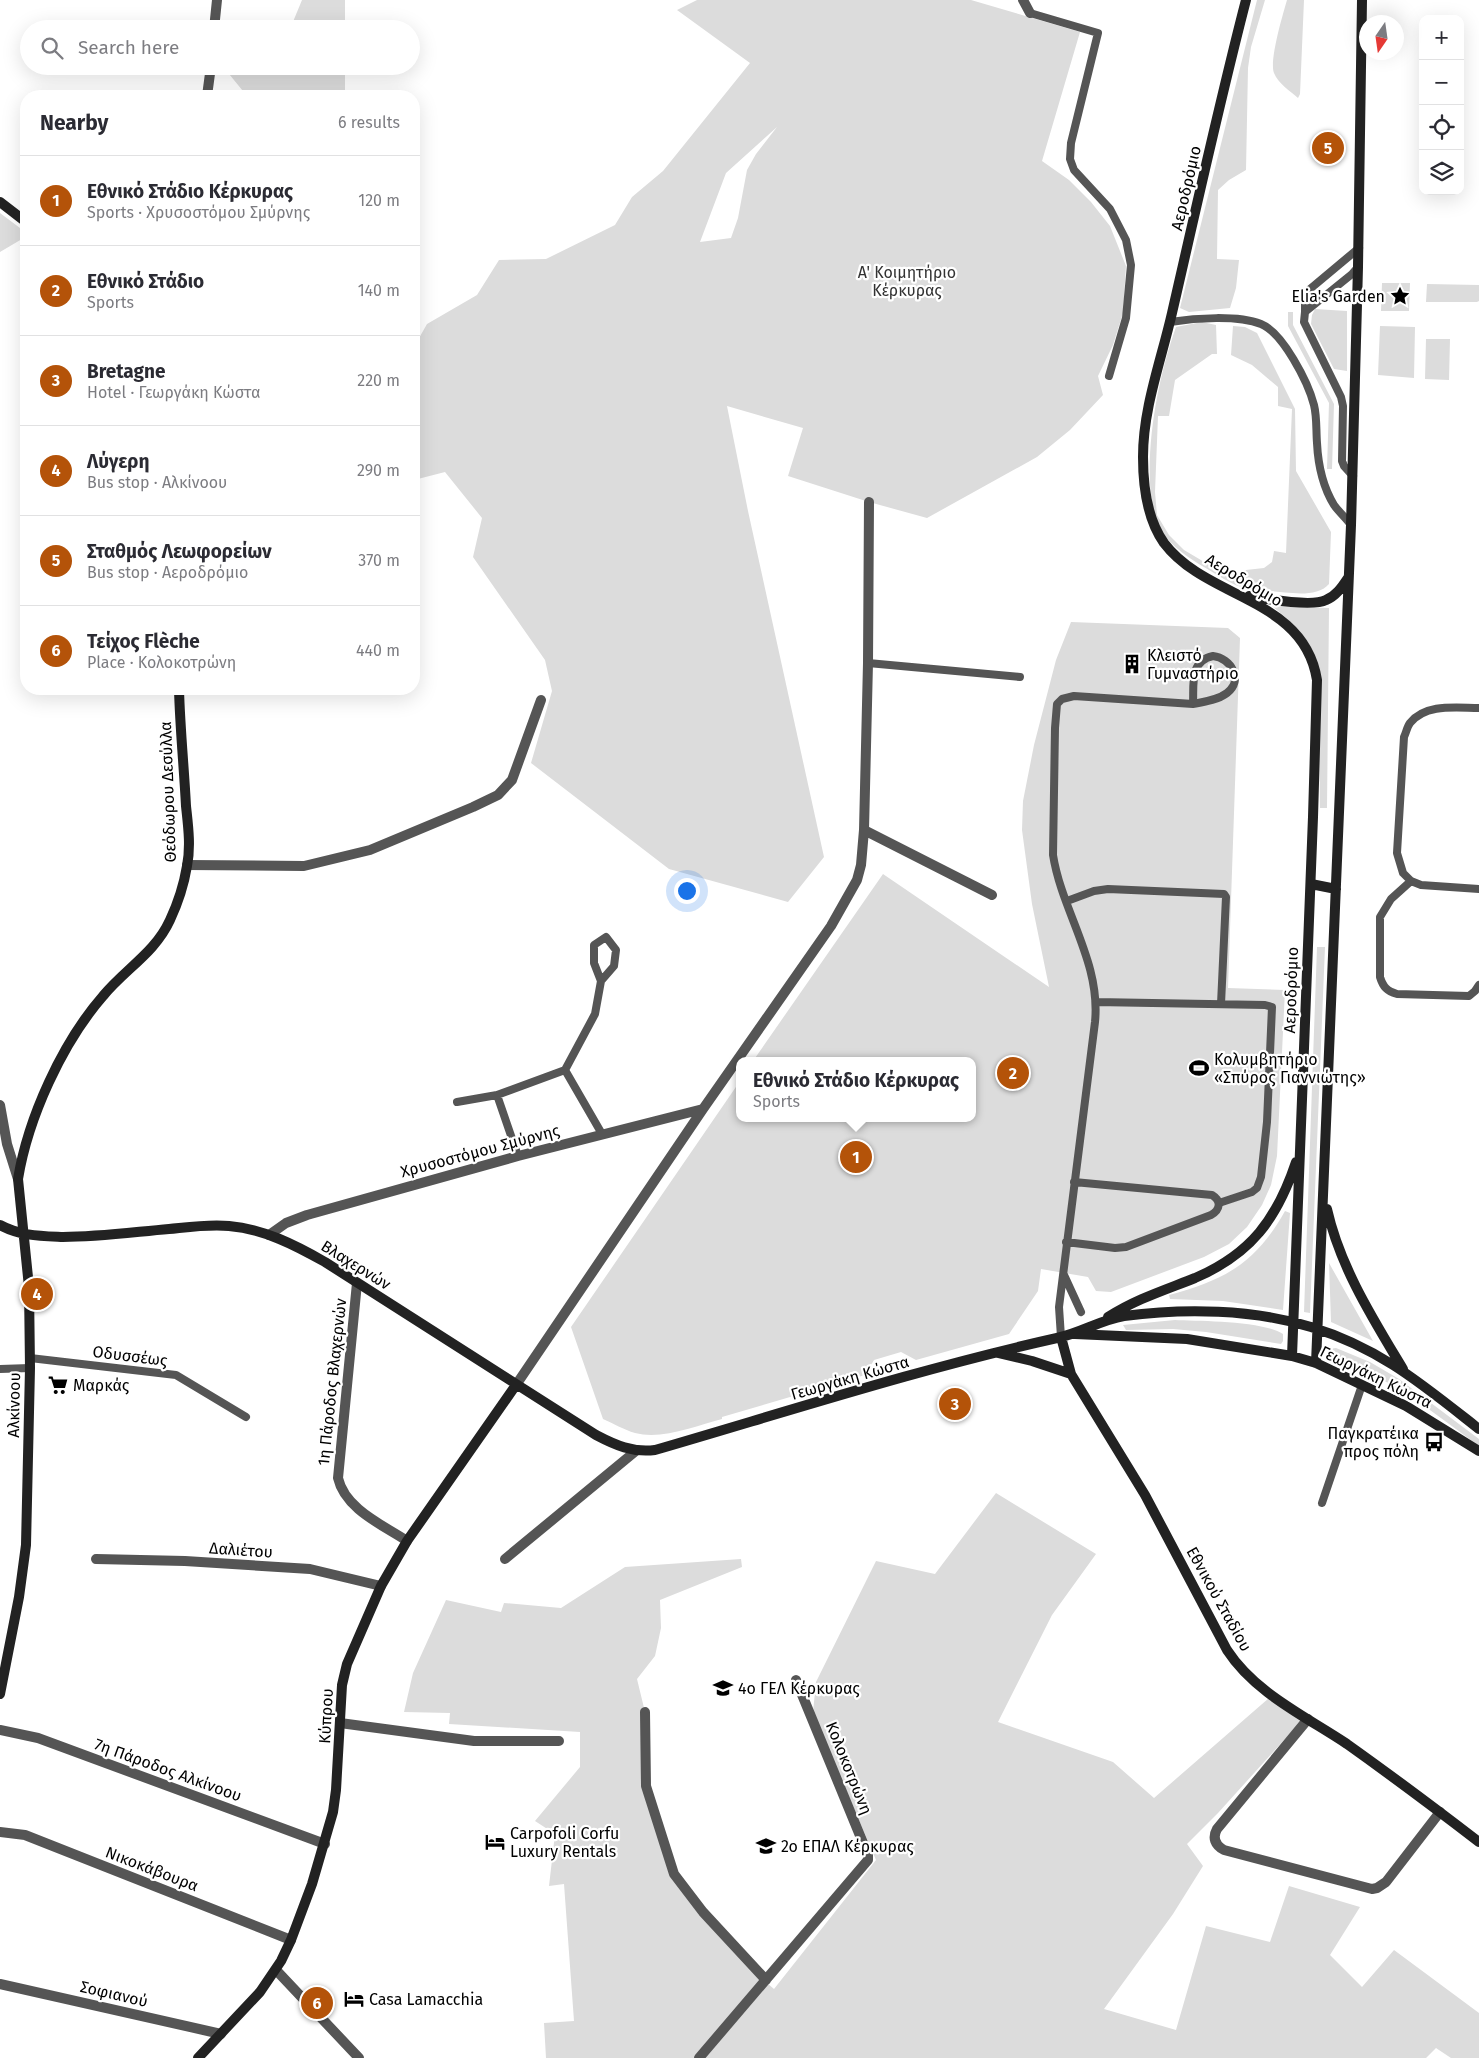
<!DOCTYPE html>
<html lang="en">
<head>
<meta charset="utf-8">
<style>
  body { margin:0; font-family:"Fira Sans",sans-serif; background:#f2f2f3; color:#2b2b33 }
  .controls { position:absolute; right:15px; top:15px; display:grid; overflow:hidden; border-radius:10px; box-shadow:0 5px 20px #0002 }
  .controls button { width:45px; height:45px; display:grid; place-items:center; padding:0; border:0; border-bottom:1px solid #e1e1e2; background:#fff; color:#2b2b33; font:25px sans-serif }
  .compass { position:absolute; left:1359px; top:15px; width:45px; height:45px; border-radius:50%; background:#fff; box-shadow:0 5px 20px #0002; rotate:193deg }
  .you { position:absolute; left:686px; top:890px; width:18px; height:18px; margin:-12px; border:4px solid #fff; border-radius:50%; background:#1a73e8; box-shadow:0 0 0 8px #1a73e833 }
  .badge { display:grid; place-items:center; width:32px; height:32px; border-radius:50%; background:#b45309; color:#fff; font-size:16px; font-weight:700 }
  .pin { position:absolute; translate:-50% -50%; border:2px solid #fff; box-shadow:0 1px 5px #0006 }
  .popup { position:absolute; left:736px; top:1057px; width:240px; height:65px; box-sizing:border-box; display:grid; place-content:center; border-radius:10px; background:#fff; filter:drop-shadow(0 1px 4px #0005); font-size:16px; white-space:nowrap; color:#7c7c81 }
  .popup b { font-size:19px; color:#2b2b33 }
  .popup::after { content:''; position:absolute; left:50%; top:100%; margin-left:-10px; border:10px solid transparent; border-top-color:#fff }
  .list { margin:0; padding:0; list-style:none }
  h2 { display:flex; justify-content:space-between; align-items:center; height:65px; margin:0; padding:0 20px; font-size:21px }
  h2 small { font-size:16px; font-weight:400; color:#7c7c81 }
  .list li { display:grid; grid-template-columns:32px 1fr auto; gap:15px; align-items:center; box-sizing:border-box; height:90px; padding:0 20px; border-top:1px solid #e1e1e2 }
  .list b { display:block; font-size:19px; white-space:nowrap }
  .list p { margin:0; font-size:16px; white-space:nowrap; color:#7c7c81 }
  .list em { font-size:16px; font-style:normal; color:#7c7c81 }
  .icon { flex:none; width:28px; height:28px; fill:none; stroke:currentColor; stroke-width:2; stroke-linecap:round; stroke-linejoin:round }
  .map { position:relative; flex:none; width:1479px; height:2058px; overflow:hidden }
  .search { position:absolute; background:#fff; box-shadow:0 5px 20px #0002; left:20px; top:20px; width:400px; height:55px; display:flex; align-items:center; gap:12px; box-sizing:border-box; padding:0 18px; border-radius:28px; color:#7c7c81; font-size:19px }
  .panel { position:absolute; background:#fff; box-shadow:0 5px 20px #0002; left:20px; top:90px; width:400px; height:605px; border-radius:20px }
  .map>svg:first-child { display:block }
  .green { fill:#dcdcdc; fill-rule:evenodd }
  .lines { fill:none; stroke-linecap:round; stroke-linejoin:round }
  .lane { stroke:#555; stroke-width:8 }
  .street { stroke:#555; stroke-width:10 }
  .secondary { stroke:#222; stroke-width:10 }
  .labels { text-anchor:middle; dominant-baseline:central; stroke-width:4.5; stroke-linejoin:round; paint-order:stroke }
  .street-label { font-size:16px; fill:#000; stroke:#fff }
  .park-label { font-size:16px; fill:#333; stroke:#fff }
  .poi-label { font-size:16px; fill:#000; stroke:#fff; text-anchor:start }
</style>
</head>
<body>
<div class="map">
<svg width="1479" height="2058" viewBox="0 0 1479 2058">
  <rect width="100%" height="100%" fill="#fff"/>
  <path class="green" d="M 302,0 L 345,0 L 345,29 L 290,29 Z
    M 697,0 L 971,0 L 1080,32 L 1042,161 L 1069,180 L 1091,202 L 1110,226 L 1126,266 L 1123,313 L 1113,345 L 1098,376 L 1103,395 L 1070,430 L 1037,457 L 927,518 L 869,502 L 788,476 L 803,428 L 727,406 L 748,511 L 824,857 L 788,902 L 669,869 L 531,763 L 552,691 L 545,660 L 473,557 L 482,518 L 445,472 L 414,480 L 414,347 L 427,324 L 477,295 L 499,260 L 546,259 L 615,225 L 632,197 L 663,171 L 750,63 L 677,10 ZM 777,127 L 756,154 L 747,170 L 738,218 L 731,238 L 700,242 L 726,173 Z
    M 1257,0 L 1265,0 L 1251,47 L 1248,68 L 1246,170 L 1229,180 L 1218,190 L 1217,259 L 1239,260 L 1236,288 L 1230,308 L 1189,312 L 1180,308 Z
    M 1287,0 L 1304,0 L 1300,94 L 1298,98 C 1290,91 1278,83 1274,73 C 1269,61 1283,14 1287,0 Z
    M 225,66 L 345,66 L 345,96 L 247,96 L 225,69 Z
    M 0,213 L 24,231 L 22,239 L 0,252 Z
    M 1382,283 L 1410,283 L 1409,311 L 1381,311 Z
    M 1427,284 L 1479,285 L 1479,301 L 1477,302 L 1426,302 Z
    M 1315,309 L 1347,311 L 1347,371 L 1334,369 L 1311,324 L 1312,315 Z
    M 1288,312 L 1293,312 L 1293,325 L 1334,404 L 1332,469 L 1327,469 L 1329,403 L 1288,326 Z
    M 1202,322 L 1216,325 L 1217,354 L 1212,354 L 1175,380 L 1169,416 L 1158,416 L 1155,492 L 1157,515 L 1169,535 L 1184,550 L 1238,582 L 1246,570 L 1264,568 L 1272,562 L 1274,551 L 1286,553 L 1292,409 L 1278,406 L 1278,387 L 1252,365 L 1231,355 L 1233,326 L 1245,327 L 1257,333 L 1295,409 L 1296,471 L 1331,532 L 1329,584 C 1316,599 1287,592 1268,591 C 1240,590 1232,584 1209,570 C 1187,557 1168,545 1156,522 C 1153,517 1153,509 1152,504 C 1144,450 1158,377 1176,327 Z
    M 1380,326 L 1415,327 L 1414,378 L 1378,375 Z
    M 1426,339 L 1450,339 L 1449,380 L 1425,379 Z
    M 1272,606 L 1329,608 L 1327,808 L 1320,808 L 1318,665 C 1307,634 1297,627 1272,606 Z
    M 1071,622 L 1228,628 L 1240,638 L 1228,988 L 1285,990 L 1277,1156 L 1271,1185 L 1262,1205 L 1247,1227 L 1229,1244 L 1204,1257 L 1111,1292 L 1096,1291 L 1088,1277 L 1041,1269 L 1038,1291 L 1009,1334 L 916,1360 L 901,1352 L 874,1360 L 865,1375 L 722,1417 L 722,1419 C 696,1426 662,1440 635,1433 C 624,1430 613,1423 603,1419 L 571,1327 L 740,1081 L 740,1118 L 972,1118 L 972,1061 L 753,1061 L 883,874 L 1049,987 L 1032,904 L 1022,830 L 1023,801 L 1034,745 L 1056,660 Z
    M 1317,947 L 1325,947 L 1310,1313 L 1304,1312 Z
    M 1285,1211 L 1290,1213 L 1283,1310 L 1223,1301 L 1170,1299 L 1169,1295 C 1225,1280 1256,1263 1285,1211 Z
    M 1329,1263 L 1373,1341 L 1331,1322 Z
    M 1175,1320 C 1199,1321 1264,1321 1283,1334 L 1283,1341 L 1281,1344 L 1206,1332 L 1173,1329 L 1126,1330 L 1123,1325 Z
    M 1336,1348 L 1370,1362 L 1399,1379 L 1479,1439 L 1479,1446 C 1443,1420 1407,1390 1366,1372 C 1354,1367 1342,1363 1330,1358 L 1329,1349 Z
    M 996,1493 L 1096,1554 L 1052,1615 L 998,1722 L 1113,1762 L 1154,1798 L 1269,1698 L 1302,1720 L 1218,1813 L 1187,1844 L 1203,1866 L 1173,1914 L 1104,2009 L 1176,2030 L 1206,1926 L 1270,1942 L 1289,1886 L 1360,1907 L 1330,1955 L 1362,1987 L 1394,1950 L 1479,2013 L 1479,2058 L 1451,2058 L 1436,2048 L 1426,2058 L 546,2058 L 544,2023 L 574,2021 L 564,1884 L 549,1886 L 555,1834 L 535,1821 L 580,1767 L 580,1732 L 449,1724 L 450,1713 L 404,1712 L 413,1673 L 446,1600 L 501,1612 L 504,1603 L 561,1608 L 625,1567 L 741,1559 L 742,1567 L 660,1600 L 661,1628 L 655,1656 L 637,1679 L 645,1712 L 646,1786 L 674,1874 L 753,1971 L 774,1989 L 876,1860 L 813,1712 L 816,1682 L 876,1561 L 935,1574 Z"/>
  <g class="lines">
    <path class="lane" d="M 1030,13 L 1098,33 L 1071,143 L 1070,159 L 1074,170 L 1110,209 L 1126,240 L 1131,265 L 1126,318 L 1109,376
      M 1305,312 L 1305,303 L 1310,289 L 1359,248
      M 1170,322 C 1195,318 1238,315 1261,324 C 1283,333 1308,382 1314,405 C 1317,417 1316,430 1317,443 C 1318,463 1323,487 1334,505 C 1339,512 1346,518 1351,525
      M 1353,476 L 1344,466 L 1342,461 L 1343,406 L 1341,397 L 1304,322 L 1305,312 L 1352,274 L 1358,267
      M 1213,656 C 1231,658 1244,680 1227,693 C 1218,700 1204,702 1193,704 C 1194,685 1189,661 1213,656 Z
      M 868,663 L 1020,677
      M 1479,708 C 1457,708 1426,703 1410,723 C 1407,727 1406,733 1404,737 L 1397,853 L 1403,873 L 1411,881 L 1421,885 L 1479,889
      M 1411,881 L 1391,899 L 1380,917 L 1380,977 C 1383,987 1387,991 1397,994 L 1469,996 L 1475,991 L 1479,985
      M 1067,901 L 1094,891 L 1108,889 L 1224,894 L 1226,897 L 1221,1004
      M 1096,1002 L 1265,1005 L 1272,1007 L 1267,1122 L 1261,1177 L 1257,1188 L 1252,1192 L 1219,1203
      M 565,1070 L 602,1134
      M 497,1095 L 518,1156
      M 457,1102 L 497,1095 L 565,1070 L 595,1014 L 601,981 L 614,966 L 616,950 L 606,937 L 594,945 L 594,963 L 601,981
      M 1066,1242 L 1115,1248 L 1126,1247 L 1211,1215 C 1220,1210 1222,1201 1212,1195 L 1074,1182
      M 1064,1275 L 1081,1312
      M 1061,1337 L 1059,1307 L 1095,1022 C 1101,962 1062,912 1053,855 L 1055,728 L 1057,704 L 1062,699 L 1074,696 L 1193,704
      M 30,1358 L 176,1375 L 246,1417
      M 0,1369 L 30,1368
      M 1322,1503 L 1362,1385"/>
    <path class="street" d="M 1023,0 L 1030,13
      M 214,29 L 217,0
      M 207,96 L 211,66
      M 864,830 L 992,895
      M 187,865 L 304,866 L 370,850 L 473,807 L 498,795 L 512,780 L 541,700
      M 0,1105 L 7,1144 L 18,1179
      M 269,1235 L 286,1223 L 307,1215 L 518,1156 L 703,1109
      M 357,1283 L 338,1478 C 345,1509 383,1525 407,1541
      M 516,1385 L 703,1109 L 831,926 L 857,880 L 861,865 L 864,830 L 868,663 L 869,502
      M 96,1559 L 185,1561 L 310,1569 L 381,1586
      M 505,1559 L 637,1450
      M 645,1712 L 646,1786 L 674,1874 L 703,1912 L 766,1980
      M 1308,1719 L 1217,1829 C 1212,1838 1215,1845 1224,1850 L 1372,1889 L 1377,1888 L 1386,1882 L 1440,1812
      M 340,1723 L 474,1741 L 559,1741
      M 0,1730 L 38,1738 L 325,1844
      M 0,1832 L 25,1835 L 291,1940
      M 276,1970 L 359,2058
      M 0,1984 L 221,2034
      M 699,2058 L 868,1860 L 868,1855 L 796,1680"/>
    <path class="secondary" d="M 1246,0 C 1219,104 1196,209 1172,313 C 1161,361 1143,408 1143,457 C 1143,486 1147,519 1164,543 C 1207,600 1304,597 1317,680 L 1313,817 L 1292,1356
      M 0,202 L 26,222
      M 1249,596 C 1266,599 1312,607 1326,600 C 1336,596 1342,587 1348,578
      M 1311,884 L 1336,889
      M 1327,1209 C 1340,1267 1373,1319 1403,1369
      M 0,1225 C 20,1236 41,1236 63,1237 C 98,1237 134,1232 169,1229 C 189,1227 209,1224 229,1226 C 264,1229 295,1245 325,1262 L 596,1435 C 615,1445 633,1453 655,1450 C 789,1411 922,1368 1057,1338 C 1081,1333 1100,1320 1124,1316 C 1184,1308 1253,1309 1311,1327 C 1380,1348 1423,1385 1479,1429
      M 1108,1317 C 1136,1299 1165,1290 1195,1278 C 1251,1254 1277,1219 1296,1162
      M 1075,1334 L 1187,1339 L 1292,1356 L 1316,1363 L 1406,1406 L 1479,1451
      M 1061,1337 L 1071,1374 L 1145,1495 L 1227,1650 C 1255,1693 1305,1716 1347,1744 C 1392,1776 1436,1809 1479,1842
      M 998,1353 L 1032,1361 L 1071,1374
      M 1316,1363 L 1351,525 L 1358,267 L 1362,0
      M 0,1694 L 19,1597 L 26,1545 L 30,1368 L 29,1287 L 18,1179 C 28,1118 62,1043 103,996 C 125,969 155,953 170,920 C 178,903 184,884 187,866 C 191,846 188,825 186,806 C 184,767 180,728 179,689
      M 198,2058 L 260,1992 L 281,1961 L 291,1940 L 312,1884 L 333,1812 L 336,1790 L 342,1685 L 347,1664 L 381,1586 L 407,1541 L 516,1385"/>
  </g>
  <defs>
    <symbol id="sight-bare" viewBox="-9 -9 18 18"><path d="M0-6L1.8-2.2L6-1.7L2.9 1.2L3.7 5.4L0 3.3L-3.7 5.4L-2.9 1.2L-6-1.7L-1.8-2.2Z" fill="#000" stroke="#fff" stroke-width="2.5" paint-order="stroke"/></symbol>
    <symbol id="building-bare" viewBox="-9 -9 18 18"><path d="M-4-6H4V6H1V3H-1V6H-4ZM-2.5-4.3h1.7v1.8h-1.7ZM.8-4.3h1.7v1.8H.8ZM-2.5-1h1.7V.8h-1.7ZM.8-1h1.7V.8H.8Z" fill="#000" stroke="#fff" stroke-width="2.5" paint-order="stroke"/></symbol>
    <symbol id="stadium-bare" viewBox="-9 -9 18 18"><path d="M0-5a6.5 5 0 1 0 0 10a6.5 5 0 1 0 0-10ZM-3.5-1.8h7v3.6h-7Z" fill="#000" stroke="#fff" stroke-width="2.5" paint-order="stroke"/></symbol>
    <symbol id="supermarket-bare" viewBox="-9 -9 18 18"><path d="M-6-5.5h2.5l.6 2H6L4.5 2H-2.5L-4.4-4H-6ZM-1.5 3.2a1.3 1.3 0 1 0 .1 0ZM3 3.2a1.3 1.3 0 1 0 .1 0Z" fill="#000" stroke="#fff" stroke-width="2.5" paint-order="stroke"/></symbol>
    <symbol id="bus-bare" viewBox="-9 -9 18 18"><path d="M-5-6H5V4H4V6H2V4H-2V6H-4V4H-5ZM-3.5-4V0h7V-4ZM-3.5 1.2v1.5H-2V1.2ZM2 1.2v1.5H3.5V1.2Z" fill="#000" stroke="#fff" stroke-width="2.5" paint-order="stroke"/></symbol>
    <symbol id="school-bare" viewBox="-9 -9 18 18"><path d="M0-5L7-2L0 1L-7-2ZM-4 1L0 2.5L4 1V4Q0 6-4 4Z" fill="#000" stroke="#fff" stroke-width="2.5" paint-order="stroke"/></symbol>
    <symbol id="hotel-bare" viewBox="-9 -9 18 18"><path d="M-6-4.5h1.5V1H6V5H4.5V3h-9V5H-6ZM-4 0a1.8 1.8 0 1 1 3.6 0ZM.5 0V-2.5h3Q6-2.5 6 0Z" fill="#000" stroke="#fff" stroke-width="2.5" paint-order="stroke"/></symbol>
  </defs>
  <g fill-rule="evenodd">
    <use href="#sight-bare" x="1386" y="282" width="28" height="28"/>
    <use href="#building-bare" x="1118" y="650" width="28" height="28"/>
    <use href="#stadium-bare" x="1185" y="1054" width="28" height="28"/>
    <use href="#supermarket-bare" x="44" y="1371" width="28" height="28"/>
    <use href="#bus-bare" x="1420" y="1428" width="28" height="28"/>
    <use href="#school-bare" x="709" y="1674" width="28" height="28"/>
    <use href="#hotel-bare" x="481" y="1828" width="28" height="28"/>
    <use href="#school-bare" x="752" y="1832" width="28" height="28"/>
    <use href="#hotel-bare" x="340" y="1985" width="28" height="28"/>
  </g>
  <g class="labels">
    <g class="street-label">
      <text transform="translate(1186 188) rotate(-77)">Αεροδρόμιο</text>
      <text transform="translate(1244 580) rotate(31)">Αεροδρόμιο</text>
      <text transform="translate(168 792) rotate(-92)">Θεόδωρου Δεσύλλα</text>
      <text transform="translate(1291 990) rotate(-88)">Αεροδρόμιο</text>
      <text transform="translate(480 1151) rotate(-15)">Χρυσοστόμου Σμύρνης</text>
      <text transform="translate(356 1265) rotate(32)">Βλαχερνών</text>
      <text transform="translate(130 1356) rotate(7)">Οδυσσέως</text>
      <text transform="translate(1376 1377) rotate(26)">Γεωργάκη Κώστα</text>
      <text transform="translate(850 1378) rotate(-16)">Γεωργάκη Κώστα</text>
      <text transform="translate(332 1382) rotate(-84)">1η Πάροδος Βλαχερνών</text>
      <text transform="translate(14 1405) rotate(-89)">Αλκίνοου</text>
      <text transform="translate(241 1550) rotate(4)">Δαλιέτου</text>
      <text transform="translate(1219 1599) rotate(61)">Εθνικού Σταδίου</text>
      <text transform="translate(326 1716) rotate(-87)">Κύπρου</text>
      <text transform="translate(849 1768) rotate(68)">Κολοκοτρώνη</text>
      <text transform="translate(168 1770) rotate(20)">7η Πάροδος Αλκίνοου</text>
      <text transform="translate(152 1869) rotate(21)">Νικοκάβουρα</text>
      <text transform="translate(114 1994) rotate(13)">Σοφιανού</text>
    </g>
    <g class="park-label">
      <text x="907" y="272">Α' Κοιμητήριο<tspan x="907" dy="18">Κέρκυρας</tspan></text>
    </g>
    <g class="poi-label">
      <text x="1385" y="296" text-anchor="end">Elia's Garden</text>
      <text x="1147" y="655">Κλειστό<tspan x="1147" dy="18">Γυμναστήριο</tspan></text>
      <text x="1214" y="1059">Κολυμβητήριο<tspan x="1214" dy="18">«Σπύρος Γιαννιώτης»</tspan></text>
      <text x="73" y="1385">Μαρκάς</text>
      <text x="1419" y="1433" text-anchor="end">Παγκρατέικα<tspan x="1419" dy="18">προς πόλη</tspan></text>
      <text x="738" y="1688">4ο ΓΕΛ Κέρκυρας</text>
      <text x="510" y="1833">Carpofoli Corfu<tspan x="510" dy="18">Luxury Rentals</tspan></text>
      <text x="781" y="1846">2ο ΕΠΑΛ Κέρκυρας</text>
      <text x="369" y="1999">Casa Lamacchia</text>
    </g>
  </g>
</svg>
<div class="controls">
<button>+</button>
<button>−</button>
<button><svg class="icon" aria-label="locate" viewBox="0 0 24 24"><circle cx="12" cy="12" r="6"/><path d="M12 2v4M12 18v4M2 12h4M18 12h4"/></svg></button>
<button><svg class="icon" aria-label="layers" viewBox="0 0 24 24"><path d="M12 4l9 5-9 5-9-5zM3 14l9 5 9-5"/></svg></button>
</div>
<svg class="compass" viewBox="-18 -18 36 36"><path d="M0-13l5 13h-10z" fill="#e53935"/><path d="M0 13l5-13h-10z" fill="#7c7c81"/></svg>
<div class="you"></div>
<div class="pin badge" style="left:856px;top:1157px">1</div>
<div class="popup"><b>Εθνικό Στάδιο Κέρκυρας</b>Sports</div>
<div class="pin badge" style="left:1013px;top:1073px">2</div>
<div class="pin badge" style="left:955px;top:1404px">3</div>
<div class="pin badge" style="left:37px;top:1294px">4</div>
<div class="pin badge" style="left:1328px;top:148px">5</div>
<div class="pin badge" style="left:317px;top:2003px">6</div>
<div class="search"><svg class="icon" aria-label="search" viewBox="0 0 24 24"><circle cx="10" cy="10" r="6"/><path d="M15 15l6 6"/></svg>Search here</div>
<section class="panel">
<h2>Nearby<small>6 results</small></h2>
<ul class="list">
<li><span class="badge">1</span><div><b>Εθνικό Στάδιο Κέρκυρας</b><p>Sports · Χρυσοστόμου Σμύρνης</p></div><em>120 m</em></li>
<li><span class="badge">2</span><div><b>Εθνικό Στάδιο</b><p>Sports</p></div><em>140 m</em></li>
<li><span class="badge">3</span><div><b>Bretagne</b><p>Hotel · Γεωργάκη Κώστα</p></div><em>220 m</em></li>
<li><span class="badge">4</span><div><b>Λύγερη</b><p>Bus stop · Αλκίνοου</p></div><em>290 m</em></li>
<li><span class="badge">5</span><div><b>Σταθμός Λεωφορείων</b><p>Bus stop · Αεροδρόμιο</p></div><em>370 m</em></li>
<li><span class="badge">6</span><div><b>Τείχος Flèche</b><p>Place · Κολοκοτρώνη</p></div><em>440 m</em></li>
</ul>
</section>
</div>
</body>
</html>
